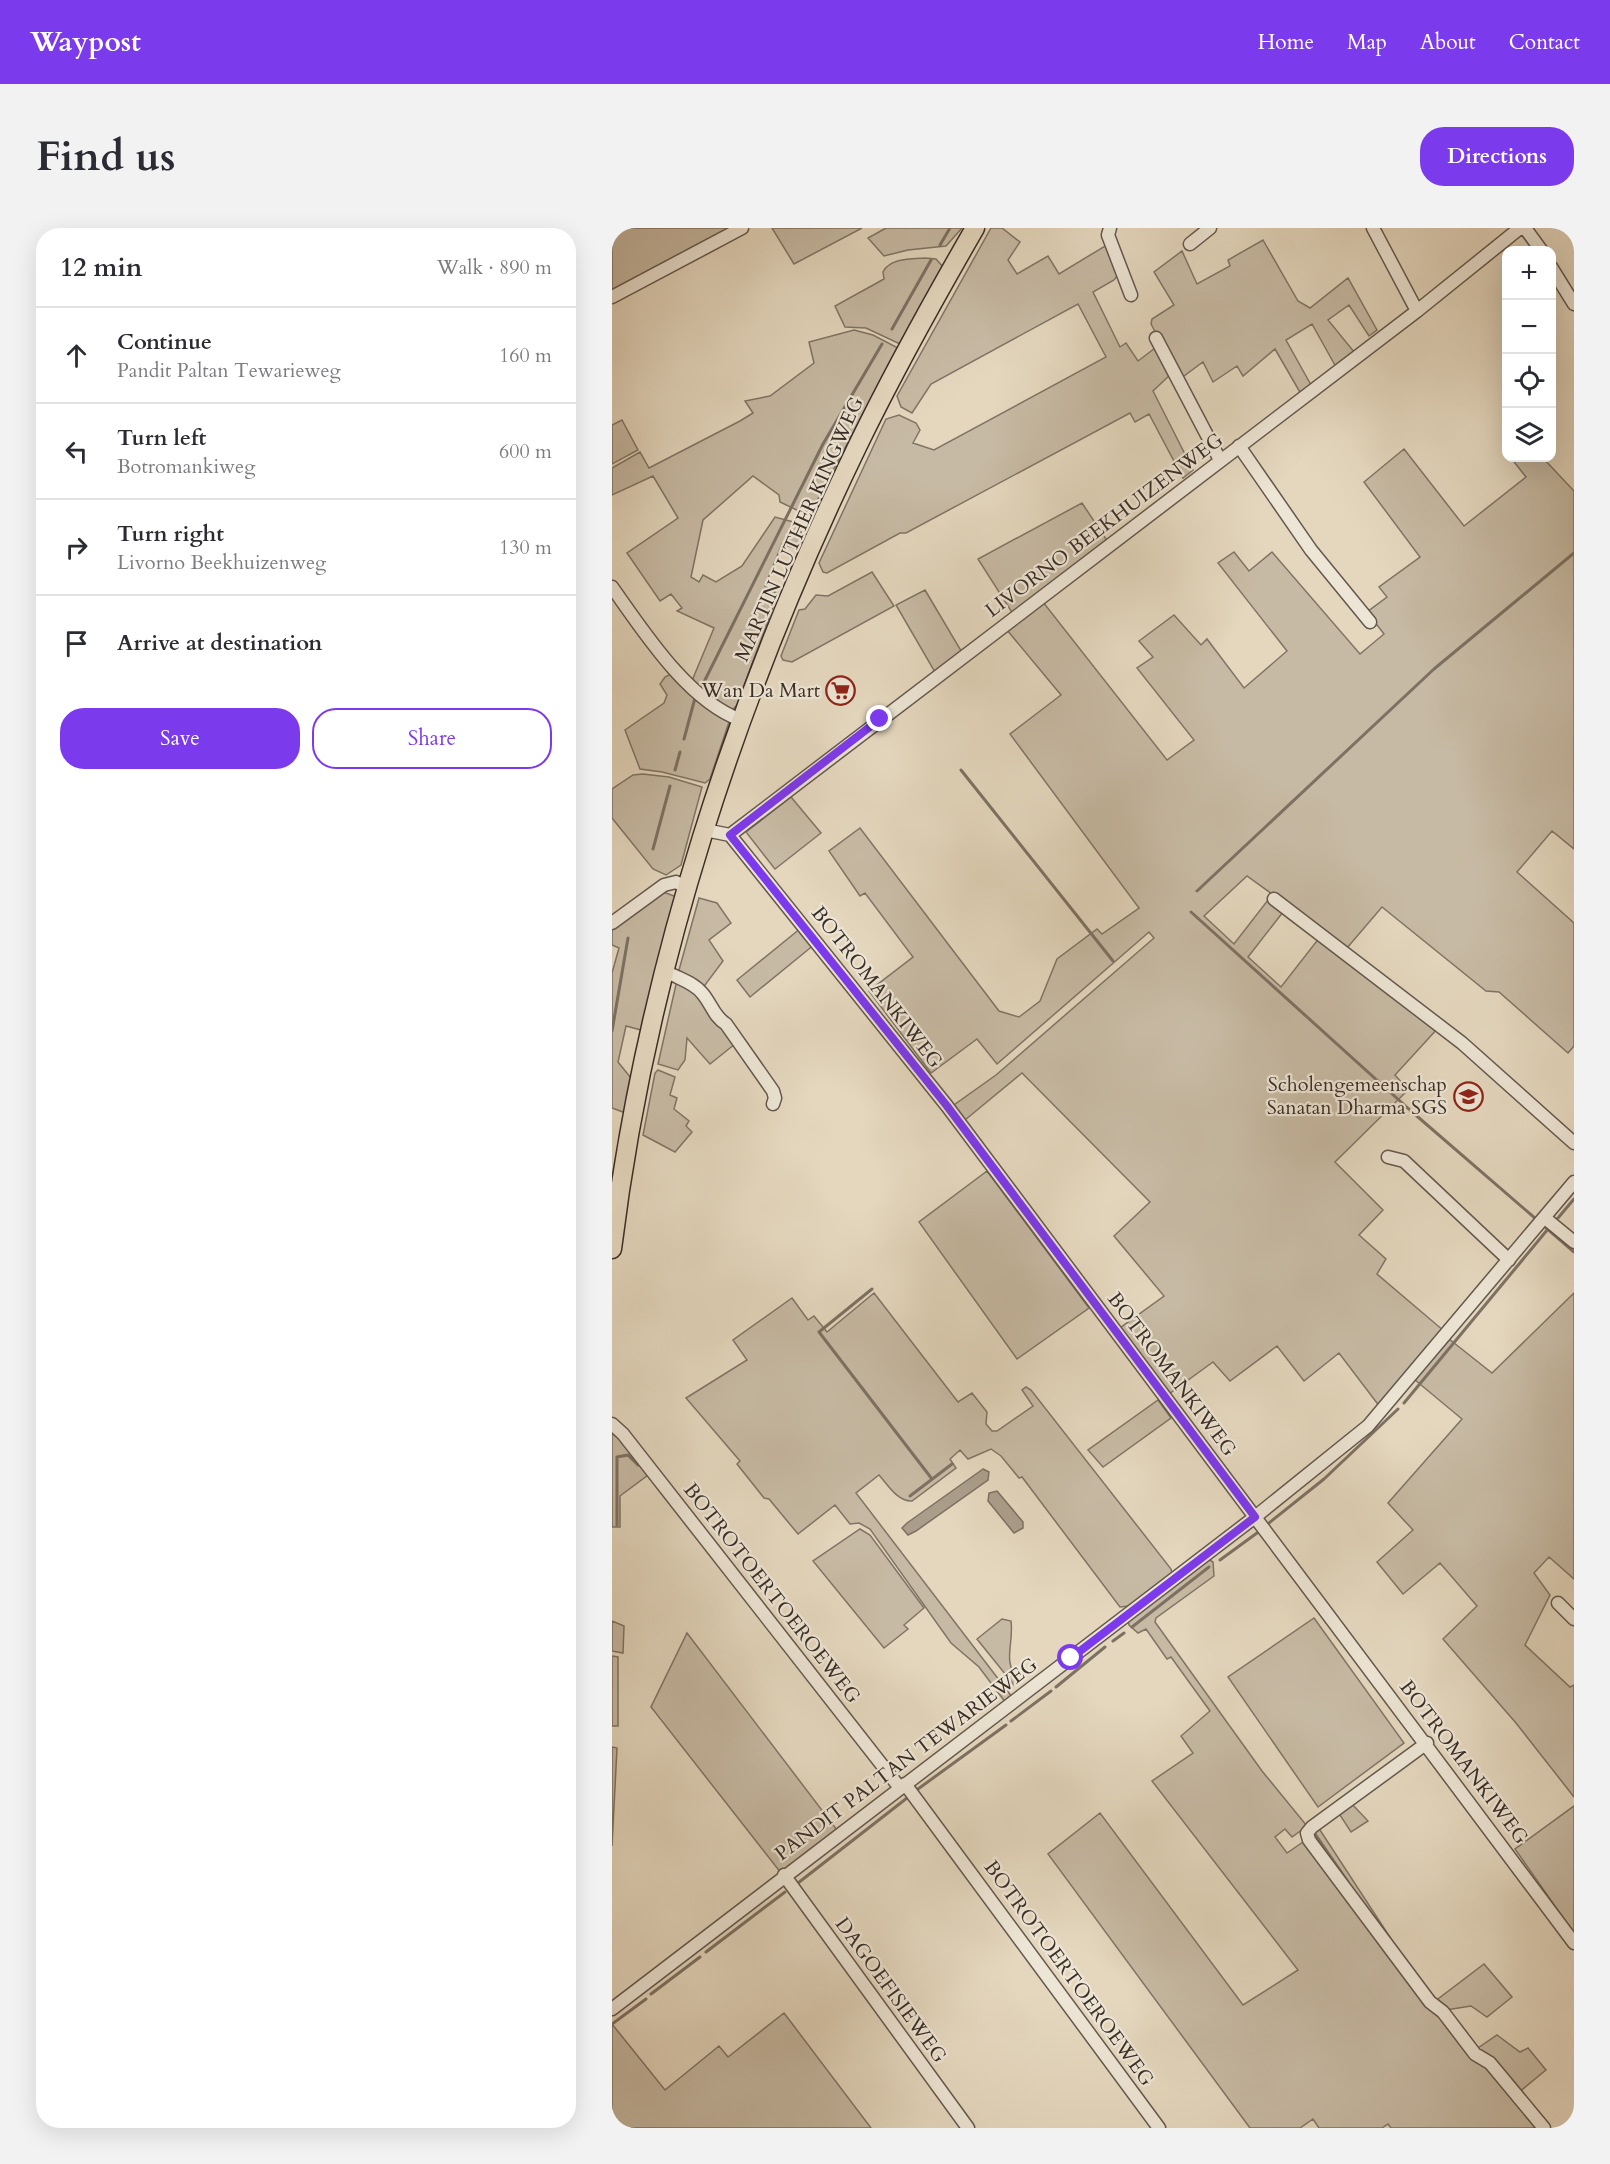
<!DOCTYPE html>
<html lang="en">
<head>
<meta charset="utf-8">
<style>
  body { margin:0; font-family:Cardo,serif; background:#f2f2f3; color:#2b2b33 }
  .controls { position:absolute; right:18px; top:18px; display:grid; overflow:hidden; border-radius:12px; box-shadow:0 6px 24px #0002 }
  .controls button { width:54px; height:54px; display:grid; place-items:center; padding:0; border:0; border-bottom:2px solid #e1e1e2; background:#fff; color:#2b2b33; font:30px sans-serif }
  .stop { position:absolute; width:18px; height:18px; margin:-14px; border:4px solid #7c3aed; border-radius:50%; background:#fff }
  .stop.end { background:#7c3aed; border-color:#fff; box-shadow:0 2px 6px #0008 }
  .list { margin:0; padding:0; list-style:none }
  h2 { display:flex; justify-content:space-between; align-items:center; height:78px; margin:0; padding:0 24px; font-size:26px }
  h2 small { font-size:20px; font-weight:400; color:#7c7c81 }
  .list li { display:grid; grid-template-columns:39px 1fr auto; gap:18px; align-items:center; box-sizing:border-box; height:96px; padding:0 24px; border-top:2px solid #e1e1e2 }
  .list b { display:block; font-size:22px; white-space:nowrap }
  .list p { margin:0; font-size:20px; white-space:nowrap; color:#7c7c81 }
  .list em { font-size:20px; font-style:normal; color:#7c7c81 }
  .actions { display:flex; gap:12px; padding:18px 24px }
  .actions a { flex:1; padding:14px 0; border:2px solid #7c3aed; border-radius:24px; text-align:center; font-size:21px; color:#7c3aed }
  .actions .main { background:#7c3aed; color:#fff }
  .icon { flex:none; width:33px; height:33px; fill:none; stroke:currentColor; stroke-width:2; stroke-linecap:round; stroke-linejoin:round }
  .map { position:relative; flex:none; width:962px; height:1900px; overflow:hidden; border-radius:24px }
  header { display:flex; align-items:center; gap:36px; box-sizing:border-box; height:84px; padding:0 30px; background:#7c3aed; color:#fff }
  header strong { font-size:28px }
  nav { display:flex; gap:33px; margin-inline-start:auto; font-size:21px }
  .intro { display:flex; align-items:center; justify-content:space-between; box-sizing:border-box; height:144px; padding:0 36px }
  h1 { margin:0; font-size:42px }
  .button { padding:15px 27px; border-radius:24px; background:#7c3aed; color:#fff; font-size:21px; font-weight:700 }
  main { display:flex; gap:36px; padding:0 36px }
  aside { flex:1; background:#fff; border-radius:24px; box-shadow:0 6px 24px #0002 }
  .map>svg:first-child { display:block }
  .green { fill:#c7baa4; stroke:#807466; stroke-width:1.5 }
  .water { fill:#aa9e8b; stroke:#7d7163; stroke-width:1.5 }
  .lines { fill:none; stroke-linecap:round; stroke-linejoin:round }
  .stream { stroke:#7d7163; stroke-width:3 }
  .minor-casing { stroke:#64584d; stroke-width:15 }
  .primary-casing { stroke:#3a2e27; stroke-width:21 }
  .minor { stroke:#ede5d5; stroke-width:12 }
  .primary { stroke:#e4d7be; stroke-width:18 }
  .route { stroke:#7c3aed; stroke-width:8 }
  .labels { text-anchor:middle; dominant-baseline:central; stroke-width:4.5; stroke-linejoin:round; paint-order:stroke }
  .street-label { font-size:20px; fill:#3a2e27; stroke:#ede5d5 }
  .poi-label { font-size:20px; fill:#3a2e27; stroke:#ede5d5; text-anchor:end }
</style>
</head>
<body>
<header>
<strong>Waypost</strong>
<nav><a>Home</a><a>Map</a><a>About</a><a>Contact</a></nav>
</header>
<div class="intro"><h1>Find us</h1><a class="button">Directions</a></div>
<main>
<aside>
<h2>12 min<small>Walk · 890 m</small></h2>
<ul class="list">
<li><svg class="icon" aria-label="ahead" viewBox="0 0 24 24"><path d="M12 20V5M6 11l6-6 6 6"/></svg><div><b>Continue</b><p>Pandit Paltan Tewarieweg</p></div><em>160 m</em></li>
<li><svg class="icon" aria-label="left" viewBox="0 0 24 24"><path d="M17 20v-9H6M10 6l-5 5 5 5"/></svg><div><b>Turn left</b><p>Botromankiweg</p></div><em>600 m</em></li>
<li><svg class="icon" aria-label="right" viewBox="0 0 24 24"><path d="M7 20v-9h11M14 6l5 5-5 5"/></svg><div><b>Turn right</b><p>Livorno Beekhuizenweg</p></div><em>130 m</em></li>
<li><svg class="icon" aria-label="arrive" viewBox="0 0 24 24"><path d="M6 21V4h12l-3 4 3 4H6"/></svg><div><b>Arrive at destination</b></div></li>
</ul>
<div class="actions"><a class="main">Save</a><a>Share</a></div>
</aside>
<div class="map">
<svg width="962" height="1900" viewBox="0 0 962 1900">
  <rect width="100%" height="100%" fill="#e4d7be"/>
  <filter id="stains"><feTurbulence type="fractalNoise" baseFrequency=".00333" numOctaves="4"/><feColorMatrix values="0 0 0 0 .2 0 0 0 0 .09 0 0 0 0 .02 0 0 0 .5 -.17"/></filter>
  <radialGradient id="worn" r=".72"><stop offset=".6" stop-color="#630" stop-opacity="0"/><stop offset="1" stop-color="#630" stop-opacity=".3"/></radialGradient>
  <path class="green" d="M 0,0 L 123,0 L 0,65 Z
    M 160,0 L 250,0 L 182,36 Z
    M 274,0 L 350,0 L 334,18 L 296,22 L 272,28 L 256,10 Z
    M 379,0 L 390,0 L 408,14 L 396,32 L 405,46 L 436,28 L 447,46 L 498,15 L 509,43 L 502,52 L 481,64 L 508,119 L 514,115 L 526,133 L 543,120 L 560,145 L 541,163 L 581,242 L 571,250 L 537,186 L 523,194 L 518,185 L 294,305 L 288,305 L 215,345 L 211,344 L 207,335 L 274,191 L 287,187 L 304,195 L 308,202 L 301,215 L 322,222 L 494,129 L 466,76 L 319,156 L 300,185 L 289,179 L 285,168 Z
    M 651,12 L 686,73 L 698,80 L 736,50 L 765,102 L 757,108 L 737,77 L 716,92 L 743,125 L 724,139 L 700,96 L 674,112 L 699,157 L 689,166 L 663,121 L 631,148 L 625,138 L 601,154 L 591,134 L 568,151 L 539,96 L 540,91 L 562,77 L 542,44 L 570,23 L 585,56 L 618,38 L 616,32 Z
    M 313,30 L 324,31 L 332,40 L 288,116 L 254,100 L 233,99 L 223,78 L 272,51 L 271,44 C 278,30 299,31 313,30 Z
    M 242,102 L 261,107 L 286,120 L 199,284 L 189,284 L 168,274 L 167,267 L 141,248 L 91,292 L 79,349 L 87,354 L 91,347 L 104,354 L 130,338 L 163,289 L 185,295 L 192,311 L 189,322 L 170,316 L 153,358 L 166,366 L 125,477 L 119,483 L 79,455 L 102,400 L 65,383 L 70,380 L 59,366 L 48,373 L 15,325 L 66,290 L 41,248 L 0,267 L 0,240 L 28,224 L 37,240 L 128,193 L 141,185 L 133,173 L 158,168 L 202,135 L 197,114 Z
    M 10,192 L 26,222 L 0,236 L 0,197 Z
    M 792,221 L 852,298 L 914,249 L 899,230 L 931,230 L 962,263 L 962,621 L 940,603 L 905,644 L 962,695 L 962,818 L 956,825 L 887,764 L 874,763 L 770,679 L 735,720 L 635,648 L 592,688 L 622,716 L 656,672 L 671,684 L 636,729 L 669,759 L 708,709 L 826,800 L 783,847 L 796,862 L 723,934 L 771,982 L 747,1007 L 774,1031 L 765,1046 L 832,1103 L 768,1179 L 727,1125 L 692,1153 L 665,1118 L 618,1153 L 601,1134 L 557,1166 L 508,1100 L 552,1068 L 502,1008 L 538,974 L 410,845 L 353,892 L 342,877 L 384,847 L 542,710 L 537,704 L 385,836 L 365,811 L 319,845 L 257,763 L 301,729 L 253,665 L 248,668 L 217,623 L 248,600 L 387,783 L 407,789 L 428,773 L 445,731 L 485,701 L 490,706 L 527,680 L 398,506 L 449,467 L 395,402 L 431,374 L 555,532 L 582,512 L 525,440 L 541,429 L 527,413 L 562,387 L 589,417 L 595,411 L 632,460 L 675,423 L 606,335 L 622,324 L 637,343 L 660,324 L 748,426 L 772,406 L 755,384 L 775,369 L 767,359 L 808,329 L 752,254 Z
    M 470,275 L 496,314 L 401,386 L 366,331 Z
    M 260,344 L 282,378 L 180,434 L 171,432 L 169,428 L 187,382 L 193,381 L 204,367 L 216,368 Z
    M 313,362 L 351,426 L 324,446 L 284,377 Z
    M 59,446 L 117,494 L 98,551 L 93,555 L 50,544 L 28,541 L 13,502 L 52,475 L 55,467 L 48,456 L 53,449 Z
    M 31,546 L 57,549 L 90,559 L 69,637 L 54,647 L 41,641 L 0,590 L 0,561 L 21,547 Z
    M 179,569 L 209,605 L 163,641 L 134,604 Z
    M 51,664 L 65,669 L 29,802 L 14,798 L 6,834 L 19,850 L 15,879 L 11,884 L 0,880 L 0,745 L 7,720 L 0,717 L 0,701 L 4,696 Z
    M 87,670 L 105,675 L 119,695 L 97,712 L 111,733 L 90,761 L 67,745 L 67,742 Z
    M 189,700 L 203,716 L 138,769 L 125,752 Z
    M 65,752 L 76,757 L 123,816 L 98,836 L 75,810 L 73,832 L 66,842 L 46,836 Z
    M 46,842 L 63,849 L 58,867 L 65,870 L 62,881 L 77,893 L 74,898 L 80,904 L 63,924 L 31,907 L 43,845 Z
    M 375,943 L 477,1080 L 405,1131 L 307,994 Z
    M 262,1065 L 346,1174 L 360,1165 L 375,1184 L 374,1196 L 380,1203 L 385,1203 L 421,1178 L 410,1162 L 414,1159 L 419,1162 L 559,1341 L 560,1345 L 517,1378 L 508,1379 L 410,1249 L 407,1250 L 389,1228 L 379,1221 L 356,1231 L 348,1222 L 338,1231 L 344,1240 L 300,1273 C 286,1274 276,1257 267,1247 L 244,1265 L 397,1465 L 400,1469 L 394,1475 L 367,1439 L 339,1415 L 258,1301 L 247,1295 L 238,1296 L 223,1277 L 186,1306 L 157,1271 L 152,1270 L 125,1236 L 128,1233 L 74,1170 L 135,1132 L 121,1112 L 180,1070 L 196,1092 L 202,1088 L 215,1104 Z
    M 962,1065 L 962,1351 L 937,1329 L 922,1345 L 938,1367 L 913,1417 L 958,1459 L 962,1457 L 962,1569 L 904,1495 L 831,1411 L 865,1378 L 828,1335 L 791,1366 L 765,1334 L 801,1302 L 776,1275 L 850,1191 L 803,1152 L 837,1111 L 880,1145 Z
    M 546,1172 L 559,1190 L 491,1239 L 476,1222 Z
    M 0,1203 L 4,1204 L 36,1247 L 8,1268 L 8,1299 L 0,1299 Z
    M 248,1301 L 258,1307 L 312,1380 L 292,1397 L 296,1401 L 272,1420 L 201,1333 Z
    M 596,1331 L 601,1334 L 602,1348 L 544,1390 L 543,1394 L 650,1543 L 695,1598 L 680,1609 L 673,1601 L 663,1609 L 675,1625 L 694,1612 L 928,1900 L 779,1900 L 776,1896 L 770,1900 L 707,1900 L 701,1891 L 688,1900 L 638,1900 L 436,1626 L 488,1585 L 631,1777 L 686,1742 L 540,1553 L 581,1525 L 569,1508 L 598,1483 L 559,1429 L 555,1431 L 534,1401 L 526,1405 L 517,1397 L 516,1391 Z
    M 702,1390 L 792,1515 L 706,1579 L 616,1449 Z
    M 390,1391 L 399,1393 C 402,1419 390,1429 406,1454 L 402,1457 L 365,1411 Z
    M 0,1393 L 12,1398 L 11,1425 L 0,1423 Z
    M 75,1405 L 225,1602 L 169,1645 L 39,1479 Z
    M 0,1428 L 6,1429 L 6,1498 L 0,1498 Z
    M 0,1519 L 5,1520 L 0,1618 Z
    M 739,1575 L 756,1593 L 739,1604 L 726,1584 Z
    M 962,1578 L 962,1705 L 903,1621 Z
    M 705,1599 L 708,1602 L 785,1720 L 702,1615 L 700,1603 Z
    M 872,1736 L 900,1769 L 875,1789 L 859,1778 L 834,1782 L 822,1774 Z
    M 172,1785 L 259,1900 L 0,1900 L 0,1796 L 53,1862 L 107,1818 L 116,1829 Z
    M 885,1807 L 908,1824 L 916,1820 L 934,1842 L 906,1865 L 863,1822 Z"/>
  <path class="water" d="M 371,1241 L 377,1244 L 376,1252 L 304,1303 L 296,1307 L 290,1300 L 295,1295 Z
    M 385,1263 L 411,1294 L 411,1300 L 402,1305 L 376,1273 L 377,1265 Z"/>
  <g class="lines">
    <path class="stream" d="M 328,17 L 338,0
      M 280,101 L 319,32
      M 91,456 L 211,216 L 270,116
      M 72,511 L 83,470
      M 63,542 L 68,524
      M 349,542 L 501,733
      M 41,621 L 58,558
      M 585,663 L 822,441 L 962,325
      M 579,684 L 799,883 L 924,991
      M 0,803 L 16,710
      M 946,990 L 962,971
      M 932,998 L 962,1024
      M 260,1061 L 207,1104 L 320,1251
      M 792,1175 L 936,1001
      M 298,1268 L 340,1236
      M 657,1295 L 712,1251 L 786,1181
      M 5,1297 L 5,1229 L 16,1227 L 26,1237
      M 608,1332 L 645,1305
      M 520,1399 L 597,1339
      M 501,1413 L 512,1405
      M 444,1459 L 493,1419
      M 399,1493 L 439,1463
      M 306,1561 L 394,1497
      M 701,1603 L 736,1654
      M 186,1655 L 295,1570
      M 94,1724 L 173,1664
      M 39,1766 L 88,1729
      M 0,1796 L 34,1771"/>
    <defs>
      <path id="minor" d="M 498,0 L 496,7 L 519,67
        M 761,0 L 805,83
        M 913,0 L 929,22
        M 578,16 L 598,0
        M 939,39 L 962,76
        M 0,69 L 130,0
        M 544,110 L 608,232
        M 627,218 L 699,322 L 758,394
        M 0,359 C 32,404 76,473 129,492
        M 93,602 L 118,607 L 805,83 L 908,0
        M 118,607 L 335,878 L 962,1715
        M 662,671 L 850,815 L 962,915
        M 0,695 L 52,657 L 64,654 L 75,660
        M 61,747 C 71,752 83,756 90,765 C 99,775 102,789 114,796 L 161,863 L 163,870 L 161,876
        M 776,929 L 792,933 L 897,1032
        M 933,990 L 962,1014
        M 0,1196 L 11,1206 L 288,1560
        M 946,1375 L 962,1391
        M 815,1515 L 700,1599 L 695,1605 L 697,1612 L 818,1774 L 831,1784 L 863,1826 L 878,1835 L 932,1900
        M 293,1556 L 547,1900
        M 172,1647 L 356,1900
        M 0,1781 L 643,1289 L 756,1198 L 962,954"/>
      <path id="primary" d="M 0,1021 C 34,743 124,469 246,217 C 282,143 322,71 363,0"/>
    </defs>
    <use href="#minor" class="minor-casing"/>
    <use href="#primary" class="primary-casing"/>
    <use href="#minor" class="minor"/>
    <use href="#primary" class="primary"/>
  </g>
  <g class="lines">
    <path class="route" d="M 268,491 L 118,607 L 335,878 L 643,1289 L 459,1430"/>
  </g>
  <defs>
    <symbol id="supermarket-ring" viewBox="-11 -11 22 22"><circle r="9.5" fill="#ede5d5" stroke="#8f2418" stroke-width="1.5"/><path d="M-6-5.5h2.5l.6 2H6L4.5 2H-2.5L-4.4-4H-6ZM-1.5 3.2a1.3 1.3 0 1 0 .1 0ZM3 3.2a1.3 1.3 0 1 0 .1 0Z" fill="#8f2418"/></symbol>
    <symbol id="school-ring" viewBox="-11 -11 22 22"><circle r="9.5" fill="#ede5d5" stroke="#8f2418" stroke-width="1.5"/><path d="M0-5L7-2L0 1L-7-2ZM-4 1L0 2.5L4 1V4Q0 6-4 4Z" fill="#8f2418"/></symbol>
  </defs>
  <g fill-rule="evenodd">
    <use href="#supermarket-ring" x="212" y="446" width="33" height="33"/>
    <use href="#school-ring" x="840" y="852" width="33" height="33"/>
  </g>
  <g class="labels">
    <g class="street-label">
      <text transform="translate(492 297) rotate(-37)">LIVORNO BEEKHUIZENWEG</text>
      <text transform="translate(187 301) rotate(-66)">MARTIN LUTHER KINGWEG</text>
      <text transform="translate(265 759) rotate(52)">BOTROMANKIWEG</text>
      <text transform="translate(560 1146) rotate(53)">BOTROMANKIWEG</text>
      <text transform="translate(160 1365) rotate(52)">BOTROTOERTOEROEWEG</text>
      <text transform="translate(294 1531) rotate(-37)">PANDIT PALTAN TEWARIEWEG</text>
      <text transform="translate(852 1534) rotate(53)">BOTROMANKIWEG</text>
      <text transform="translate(457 1745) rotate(54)">BOTROTOERTOEROEWEG</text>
      <text transform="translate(279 1762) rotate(54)">DAGOEFISIEWEG</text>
    </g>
    <g class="poi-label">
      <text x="208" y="462">Wan Da Mart</text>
      <text x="835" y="856">Scholengemeenschap<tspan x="835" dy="23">Sanatan Dharma SGS</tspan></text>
    </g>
  </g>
  <rect width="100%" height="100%" filter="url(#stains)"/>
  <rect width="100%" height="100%" fill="url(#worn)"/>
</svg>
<div class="controls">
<button>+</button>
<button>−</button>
<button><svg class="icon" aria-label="locate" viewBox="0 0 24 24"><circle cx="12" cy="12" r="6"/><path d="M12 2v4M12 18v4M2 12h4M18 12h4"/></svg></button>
<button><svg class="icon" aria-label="layers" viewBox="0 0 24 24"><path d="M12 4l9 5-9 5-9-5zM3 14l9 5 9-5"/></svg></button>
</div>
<div class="stop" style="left:459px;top:1430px"></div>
<div class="stop end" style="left:268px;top:491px"></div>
</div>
</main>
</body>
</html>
